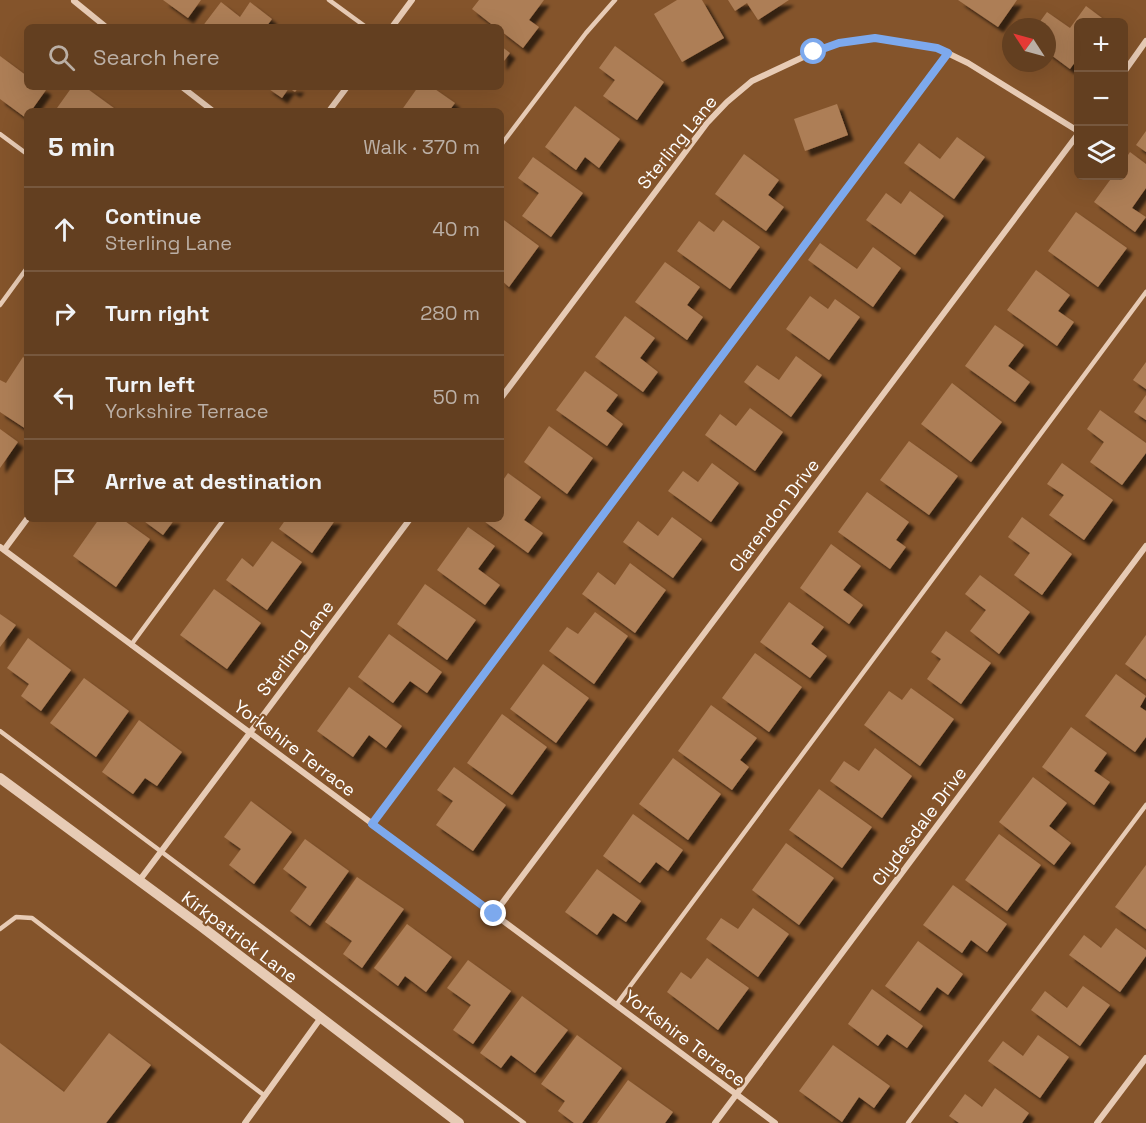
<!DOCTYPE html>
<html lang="en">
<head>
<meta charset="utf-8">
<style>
  body { margin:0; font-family:"Space Grotesk",sans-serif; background:#694629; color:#f1f3f6 }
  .controls { position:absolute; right:18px; top:18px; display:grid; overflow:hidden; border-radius:9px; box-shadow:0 6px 24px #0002 }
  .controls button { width:54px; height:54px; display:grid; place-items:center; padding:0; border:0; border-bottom:2px solid #77583e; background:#633f20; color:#f1f3f6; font:30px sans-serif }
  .compass { position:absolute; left:1002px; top:18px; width:54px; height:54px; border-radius:50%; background:#633f20; box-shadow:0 6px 24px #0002; rotate:306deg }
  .stop { position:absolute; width:18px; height:18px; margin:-14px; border:4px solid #7da9ed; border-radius:50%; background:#fff }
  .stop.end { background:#7da9ed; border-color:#fff; box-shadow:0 2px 6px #0008 }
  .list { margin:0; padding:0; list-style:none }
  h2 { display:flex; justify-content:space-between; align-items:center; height:78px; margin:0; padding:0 24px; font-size:26px }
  h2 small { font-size:20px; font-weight:400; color:#bbafa5 }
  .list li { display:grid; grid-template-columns:39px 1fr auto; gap:18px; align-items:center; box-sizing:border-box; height:84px; padding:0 24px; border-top:2px solid #77583e }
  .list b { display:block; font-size:22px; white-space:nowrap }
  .list p { margin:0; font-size:20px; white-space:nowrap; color:#bbafa5 }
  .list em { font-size:20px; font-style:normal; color:#bbafa5 }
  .icon { flex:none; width:33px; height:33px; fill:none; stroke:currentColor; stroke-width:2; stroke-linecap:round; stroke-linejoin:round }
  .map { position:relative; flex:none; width:1146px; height:1123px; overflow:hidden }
  .search { position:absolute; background:#633f20; box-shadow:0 6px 24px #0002; left:24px; top:24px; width:480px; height:66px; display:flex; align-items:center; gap:15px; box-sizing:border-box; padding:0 21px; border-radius:9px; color:#bbafa5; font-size:22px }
  .panel { position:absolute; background:#633f20; box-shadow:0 6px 24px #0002; left:24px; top:108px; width:480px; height:414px; border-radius:9px }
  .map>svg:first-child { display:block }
  .building { fill:#ad7e56; filter:url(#shadow) }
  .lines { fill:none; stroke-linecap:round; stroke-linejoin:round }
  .service { stroke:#e7cbb5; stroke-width:4.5 }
  .minor { stroke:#e7cbb5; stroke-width:6 }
  .tertiary { stroke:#e7cbb5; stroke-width:10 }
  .route { stroke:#7da9ed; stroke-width:8 }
  .labels { text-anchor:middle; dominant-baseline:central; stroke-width:4.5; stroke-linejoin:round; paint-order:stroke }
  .street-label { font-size:18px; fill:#fff; stroke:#84542b }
</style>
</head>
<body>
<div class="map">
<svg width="1146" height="1123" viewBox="0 0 1146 1123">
  <defs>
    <filter id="shadow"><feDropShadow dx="5.5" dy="5.5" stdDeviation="1.5" flood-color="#0009"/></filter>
  </defs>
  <rect width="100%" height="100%" fill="#84542b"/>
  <path class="building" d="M 163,0 L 201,0 L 188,18 Z
    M 479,0 L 544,0 L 529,20 L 539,27 L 523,48 L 501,31 L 501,27 L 495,27 L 472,9 Z
    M 677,0 L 702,0 L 724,38 L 682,62 L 654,14 Z
    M 728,0 L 789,0 L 758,20 L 747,3 L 735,11 Z
    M 958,0 L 1017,0 L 998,27 Z
    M 221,2 L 240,17 L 250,2 L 272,19 L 266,27 L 202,27 Z
    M 1086,6 L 1106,21 L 1078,22 L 1078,58 L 1070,69 L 1047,52 L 1047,27 L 1036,27 L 1047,12 L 1070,28 Z
    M 501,46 L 510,53 L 501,65 Z
    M 615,46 L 664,82 L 637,120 L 603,96 L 615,80 L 599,68 Z
    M 0,56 L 27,76 L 27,87 L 42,87 L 46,90 L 31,111 L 27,111 L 26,118 L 0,99 Z
    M 72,87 L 85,87 L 118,111 L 61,111 L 57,108 Z
    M 266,87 L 299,87 L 295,92 L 289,88 L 282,98 Z
    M 418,87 L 432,87 L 455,103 L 449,111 L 401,111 Z
    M 837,104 L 848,135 L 805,151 L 794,119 Z
    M 575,106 L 620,139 L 599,168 L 585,157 L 576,170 L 545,147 Z
    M 1146,131 L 1146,152 L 1136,145 Z
    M 957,137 L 985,157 L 954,199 L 904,163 L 919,143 L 940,159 Z
    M 1130,152 L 1146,164 L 1146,188 L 1132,208 L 1146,217 L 1135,232 L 1094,202 L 1113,176 L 1124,176 L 1124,161 Z
    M 744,154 L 779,180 L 768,195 L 784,207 L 766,231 L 715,194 Z
    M 533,157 L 583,193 L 551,237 L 522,216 L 539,193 L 518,178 Z
    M 910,191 L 944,216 L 915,255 L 866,220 L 886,193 L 901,204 Z
    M 1076,212 L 1127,248 L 1098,287 L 1048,251 Z
    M 501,218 L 539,246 L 509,287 L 501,280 Z
    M 723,220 L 760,247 L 730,289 L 677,251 L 699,221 L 714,232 Z
    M 820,243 L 857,269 L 873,247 L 901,268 L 873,307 L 808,260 Z
    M 665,262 L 700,287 L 687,305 L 703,317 L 687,340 L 635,302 Z
    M 1036,270 L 1070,295 L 1058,311 L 1074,322 L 1057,346 L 1007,310 Z
    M 810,296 L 828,309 L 835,299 L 860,317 L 829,360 L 786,329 Z
    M 625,316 L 655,338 L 640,358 L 658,372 L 643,392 L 595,357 Z
    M 995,325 L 1024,345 L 1008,366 L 1030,382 L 1015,402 L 965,366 Z
    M 796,356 L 822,375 L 791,417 L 744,382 L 757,365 L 779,380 Z
    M 23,357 L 27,360 L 26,429 L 0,412 L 0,380 L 6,383 Z
    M 1146,362 L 1146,389 L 1133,380 Z
    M 585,371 L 618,395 L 606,411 L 623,424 L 607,446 L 556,410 Z
    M 952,383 L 1002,422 L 971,462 L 921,424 Z
    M 1146,395 L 1146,420 L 1134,412 Z
    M 750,408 L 783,432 L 755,471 L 705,435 L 720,414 L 736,426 Z
    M 1100,410 L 1146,443 L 1146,453 L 1122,485 L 1090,462 L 1104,442 L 1087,429 Z
    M 549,426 L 593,458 L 567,494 L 524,462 Z
    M 0,429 L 18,442 L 0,468 Z
    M 909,441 L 958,476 L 929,515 L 880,480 Z
    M 712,463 L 739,483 L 711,522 L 668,491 L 683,471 L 698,482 Z
    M 1062,463 L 1113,500 L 1084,540 L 1049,515 L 1064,495 L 1047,484 Z
    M 508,473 L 541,497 L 524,520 L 543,533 L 528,553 L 481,519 L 501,519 L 501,483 Z
    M 867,492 L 909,522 L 896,540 L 906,547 L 890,569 L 838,532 Z
    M 672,517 L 702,539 L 673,578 L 623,542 L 638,521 L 658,536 Z
    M 1022,517 L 1072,554 L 1042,595 L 1014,575 L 1030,553 L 1008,537 Z
    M 99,519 L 122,519 L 150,539 L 116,587 L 73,556 Z
    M 141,519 L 175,519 L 163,535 Z
    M 286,519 L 336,519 L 312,553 L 279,529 Z
    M 468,527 L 495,546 L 478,569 L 500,585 L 485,605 L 437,570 Z
    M 272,541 L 302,562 L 267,610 L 226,580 L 242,558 L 253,567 Z
    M 831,544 L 861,566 L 843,590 L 863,605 L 849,624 L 800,588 Z
    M 630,563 L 666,590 L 635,633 L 582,594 L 598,572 L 615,585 Z
    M 980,575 L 1030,612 L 999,654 L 970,631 L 986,610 L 965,594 Z
    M 425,584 L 476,620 L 447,660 L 397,624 Z
    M 214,589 L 261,623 L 227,669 L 180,635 Z
    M 789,602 L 824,627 L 811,644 L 827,656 L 810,678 L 760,642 Z
    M 595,612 L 628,636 L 594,684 L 549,651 L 567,627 L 578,634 Z
    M 0,614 L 16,625 L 0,647 Z
    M 946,631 L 991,663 L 961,704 L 927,679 L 941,659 L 931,652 Z
    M 389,634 L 442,672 L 427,693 L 410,681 L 393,703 L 358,677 Z
    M 1146,635 L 1146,679 L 1125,664 Z
    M 28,638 L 71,670 L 41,711 L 21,696 L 29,684 L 7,668 Z
    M 755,653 L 802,687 L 769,732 L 722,698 Z
    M 543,664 L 589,698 L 556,743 L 510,709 Z
    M 1116,674 L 1146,696 L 1140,707 L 1146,711 L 1146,737 L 1135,752 L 1085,716 Z
    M 84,678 L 129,711 L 96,757 L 50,723 Z
    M 349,687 L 402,726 L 386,748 L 369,735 L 353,757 L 317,731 Z
    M 911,688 L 954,719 L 920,766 L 864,725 L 889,691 L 902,700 Z
    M 711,705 L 757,738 L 740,760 L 749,767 L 732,790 L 678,751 Z
    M 502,714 L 547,747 L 512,795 L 467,763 Z
    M 139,720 L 182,752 L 157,786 L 145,778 L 133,794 L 102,772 Z
    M 1071,727 L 1107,753 L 1094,771 L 1110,782 L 1094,805 L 1042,767 Z
    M 875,748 L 912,776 L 882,818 L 830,781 L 844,761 L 859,771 Z
    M 673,758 L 721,794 L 688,840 L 639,804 Z
    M 454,767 L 506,805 L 473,851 L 436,825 L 453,801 L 437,790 Z
    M 1033,777 L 1067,803 L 1049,826 L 1071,843 L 1054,865 L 999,822 Z
    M 819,789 L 872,827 L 842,868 L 789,830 Z
    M 251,801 L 292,832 L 254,884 L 229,865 L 241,849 L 224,837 Z
    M 633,814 L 683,850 L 668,871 L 656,862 L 640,883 L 603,856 Z
    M 999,834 L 1041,865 L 1007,911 L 965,880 Z
    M 305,839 L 349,871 L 310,926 L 290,911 L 307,887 L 283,869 Z
    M 786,843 L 834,878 L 799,925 L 752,890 Z
    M 1146,865 L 1146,929 L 1115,907 Z
    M 597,869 L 641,901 L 626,922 L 613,913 L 597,935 L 565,912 Z
    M 357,877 L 404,909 L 362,968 L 343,954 L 352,941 L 325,922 Z
    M 953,885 L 1007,924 L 987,952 L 971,940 L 962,953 L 923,925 Z
    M 753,908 L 789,934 L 758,977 L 706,939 L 721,918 L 738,929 Z
    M 407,924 L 452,957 L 426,992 L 405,976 L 398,986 L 374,968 Z
    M 1116,928 L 1146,950 L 1146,956 L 1120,992 L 1069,955 L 1084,935 L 1101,948 Z
    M 918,941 L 963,974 L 948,995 L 937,987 L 920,1011 L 885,986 Z
    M 707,958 L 749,988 L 718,1030 L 667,992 L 681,972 L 691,979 Z
    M 468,960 L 511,991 L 473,1044 L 453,1030 L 471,1005 L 447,988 Z
    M 1083,986 L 1110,1005 L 1080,1046 L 1031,1010 L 1045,991 L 1067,1008 Z
    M 872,989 L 923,1026 L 907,1048 L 887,1034 L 878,1046 L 848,1024 Z
    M 522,996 L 568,1030 L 535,1073 L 511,1055 L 501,1068 L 480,1053 Z
    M 109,1033 L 151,1065 L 106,1123 L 0,1123 L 0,1043 L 64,1092 Z
    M 577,1035 L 622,1068 L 582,1123 L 574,1123 L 558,1111 L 565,1101 L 541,1084 Z
    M 1038,1035 L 1069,1057 L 1040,1098 L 988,1061 L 1003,1041 L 1023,1056 Z
    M 833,1045 L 890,1086 L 874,1108 L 859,1097 L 842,1122 L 799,1091 Z
    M 628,1080 L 673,1112 L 665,1123 L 597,1123 Z
    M 995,1088 L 1029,1113 L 1022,1123 L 959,1123 L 949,1116 L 965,1094 L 982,1107 Z"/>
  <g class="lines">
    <path class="service" d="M 329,0 L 366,27
      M 0,134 L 27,154
      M 501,145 L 586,33 L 615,0
      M 0,305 L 27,268
      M 131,645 L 224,519
      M 0,731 L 524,1123
      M 372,824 L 948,53
      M 0,929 L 16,917 L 32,918 L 265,1096
      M 616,1005 L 1146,292
      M 908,1123 L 1146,805"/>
    <path class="minor" d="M 74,1 L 106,27
      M 392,27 L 412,0
      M 1124,72 L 1146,41
      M 182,87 L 213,111
      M 329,111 L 347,87
      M 501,398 L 707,123 L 727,102 L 752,81 L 814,52 L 839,43 L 875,38 L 937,48 L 968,63 L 1078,131
      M 0,547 L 775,1123
      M 4,550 L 27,519
      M 139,881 L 410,519
      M 494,914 L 1078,134
      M 245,1123 L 320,1019
      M 715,1123 L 1146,546
      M 1097,1123 L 1146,1058"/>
    <path class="tertiary" d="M 0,778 L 202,927 L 459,1123"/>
  </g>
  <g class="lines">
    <path class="route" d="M 494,914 L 372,824 L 948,53 L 937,48 L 875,38 L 839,43 L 814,52"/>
  </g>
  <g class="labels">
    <g class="street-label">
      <text transform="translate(677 142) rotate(-51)">Sterling Lane</text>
      <text transform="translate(774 515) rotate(-53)">Clarendon Drive</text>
      <text transform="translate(295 648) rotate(-53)">Sterling Lane</text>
      <text transform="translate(295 748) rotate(37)">Yorkshire Terrace</text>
      <text transform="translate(919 826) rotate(-53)">Clydesdale Drive</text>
      <text transform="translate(240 937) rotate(37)">Kirkpatrick Lane</text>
      <text transform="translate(685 1038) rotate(37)">Yorkshire Terrace</text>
    </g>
  </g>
</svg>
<div class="controls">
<button>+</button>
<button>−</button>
<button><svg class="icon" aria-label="layers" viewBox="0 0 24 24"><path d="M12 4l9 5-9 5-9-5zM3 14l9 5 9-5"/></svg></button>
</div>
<svg class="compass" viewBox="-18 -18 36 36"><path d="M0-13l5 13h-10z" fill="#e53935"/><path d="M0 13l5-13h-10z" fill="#bbafa5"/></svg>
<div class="stop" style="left:814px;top:52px"></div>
<div class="stop end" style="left:494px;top:914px"></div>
<div class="search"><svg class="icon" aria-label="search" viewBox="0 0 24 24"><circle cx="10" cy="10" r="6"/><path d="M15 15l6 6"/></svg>Search here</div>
<section class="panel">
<h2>5 min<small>Walk · 370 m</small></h2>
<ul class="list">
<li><svg class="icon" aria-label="ahead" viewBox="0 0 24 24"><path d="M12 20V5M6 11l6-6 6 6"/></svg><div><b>Continue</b><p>Sterling Lane</p></div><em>40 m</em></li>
<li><svg class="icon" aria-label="right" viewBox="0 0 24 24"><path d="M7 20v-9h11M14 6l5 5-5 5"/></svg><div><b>Turn right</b></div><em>280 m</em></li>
<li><svg class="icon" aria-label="left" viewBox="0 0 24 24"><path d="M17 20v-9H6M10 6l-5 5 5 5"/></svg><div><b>Turn left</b><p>Yorkshire Terrace</p></div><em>50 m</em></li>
<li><svg class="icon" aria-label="arrive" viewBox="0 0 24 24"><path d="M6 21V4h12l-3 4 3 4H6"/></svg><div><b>Arrive at destination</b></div></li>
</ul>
</section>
</div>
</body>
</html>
